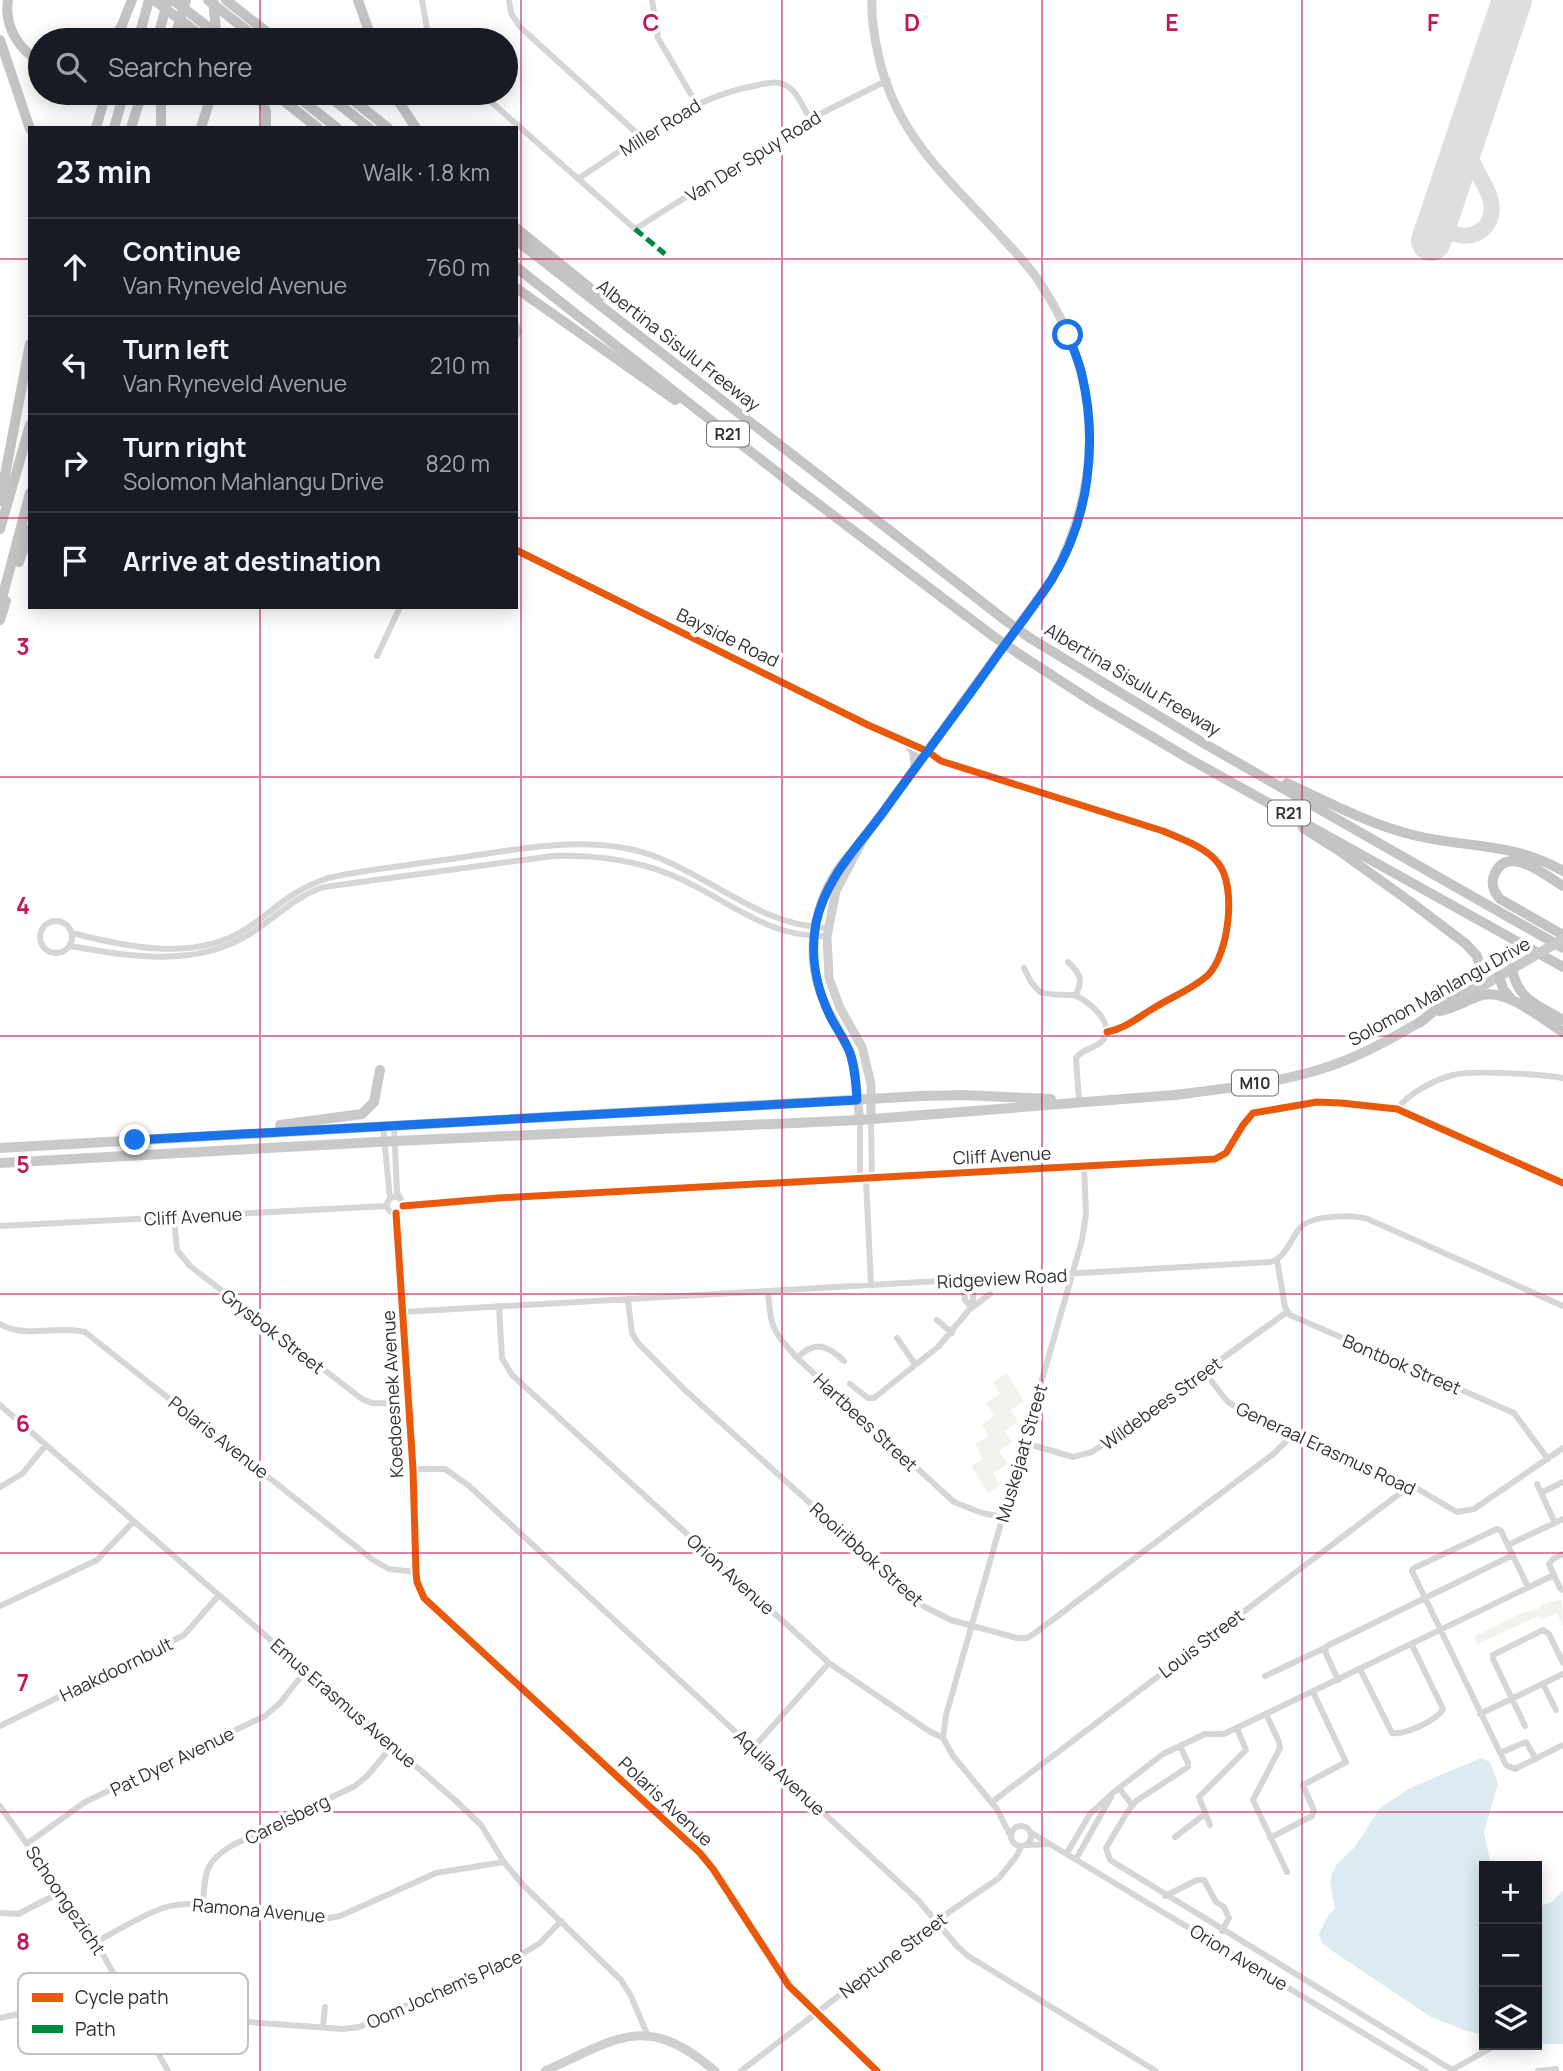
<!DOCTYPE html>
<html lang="en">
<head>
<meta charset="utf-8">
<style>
  body { margin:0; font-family:Manrope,sans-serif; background:#20242c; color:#f1f3f6 }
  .controls { position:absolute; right:21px; bottom:21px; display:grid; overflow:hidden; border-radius:0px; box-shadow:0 4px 18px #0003 }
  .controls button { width:63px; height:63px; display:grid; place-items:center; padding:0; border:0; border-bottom:2px solid #363941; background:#171b24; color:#f1f3f6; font:35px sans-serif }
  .stop { position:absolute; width:21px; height:21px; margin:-16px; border:5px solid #1a73e8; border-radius:50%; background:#fff }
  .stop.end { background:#1a73e8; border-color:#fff; box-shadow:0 2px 7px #0008 }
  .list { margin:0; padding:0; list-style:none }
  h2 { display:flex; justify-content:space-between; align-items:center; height:91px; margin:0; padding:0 28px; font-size:30px }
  h2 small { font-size:23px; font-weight:400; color:#9ea1a6 }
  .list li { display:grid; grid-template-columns:46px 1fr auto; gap:21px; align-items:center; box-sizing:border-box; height:98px; padding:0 28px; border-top:2px solid #363941 }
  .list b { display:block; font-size:26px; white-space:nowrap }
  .list p { margin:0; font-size:23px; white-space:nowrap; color:#9ea1a6 }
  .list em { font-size:23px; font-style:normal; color:#9ea1a6 }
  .icon { flex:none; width:38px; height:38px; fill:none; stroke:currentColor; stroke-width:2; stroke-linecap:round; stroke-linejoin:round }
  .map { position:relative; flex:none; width:1563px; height:2071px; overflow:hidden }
  .search { position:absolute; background:#171b24; box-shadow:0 4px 18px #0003; left:28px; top:28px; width:490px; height:77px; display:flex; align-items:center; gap:18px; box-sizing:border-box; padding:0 24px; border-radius:38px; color:#9ea1a6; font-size:26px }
  .panel { position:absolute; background:#171b24; box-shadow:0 4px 18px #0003; left:28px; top:126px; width:490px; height:483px; border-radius:0px }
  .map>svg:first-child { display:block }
  .green { fill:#f0f3ec }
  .water { fill:#dbebf1 }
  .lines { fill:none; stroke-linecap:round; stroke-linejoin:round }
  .taxiway { stroke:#dedede; stroke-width:16 }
  .runway { stroke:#dedede; stroke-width:40 }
  .minor { stroke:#d6d6d6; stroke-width:6 }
  .secondary { stroke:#cfcfcf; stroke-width:9 }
  .primary { stroke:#c9c9c9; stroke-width:10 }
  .motorway { stroke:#c4c4c4; stroke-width:10 }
  .primary-bridge { stroke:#c9c9c9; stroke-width:10 }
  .motorway-bridge { stroke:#c4c4c4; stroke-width:10 }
  .quiet { stroke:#00873e; stroke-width:5; stroke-dasharray:10 5; stroke-linecap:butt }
  .cycleway-casing { stroke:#fff; stroke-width:11 }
  .cycleway { stroke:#e8590c; stroke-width:7 }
  .route { stroke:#1a73e8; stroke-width:9 }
  .grid { fill:none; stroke:#c2185b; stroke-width:2; stroke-opacity:0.55 }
  .labels { text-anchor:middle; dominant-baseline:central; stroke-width:7; stroke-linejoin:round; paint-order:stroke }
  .shield { fill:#fff; stroke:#707070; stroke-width:2 }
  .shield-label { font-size:16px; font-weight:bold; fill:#323232 }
  .street-label { font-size:18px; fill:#323232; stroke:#fff }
  .key { fill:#fff; stroke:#c2c2c2; stroke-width:2 }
  .key-label { font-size:19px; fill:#323232 }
  .grid-label { font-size:23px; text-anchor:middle; font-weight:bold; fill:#c2185b; stroke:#fff; stroke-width:7; stroke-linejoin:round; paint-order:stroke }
</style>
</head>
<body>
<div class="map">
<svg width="1563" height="2071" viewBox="0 0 1563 2071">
  <rect width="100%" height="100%" fill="#fff"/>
  <path class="green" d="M 1007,1373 L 1024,1401 L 1011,1410 L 1018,1422 L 1004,1431 L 1012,1442 L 999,1451 L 1008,1464 L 993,1473 L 1000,1485 L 988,1493 L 971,1466 L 983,1459 L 975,1444 L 989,1436 L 982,1425 L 994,1416 L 986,1403 L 1000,1394 L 993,1382 Z
    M 1562,1599 L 1563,1626 L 1557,1613 L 1541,1620 L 1538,1616 L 1478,1644 L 1474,1637 L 1522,1613 L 1541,1608 L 1540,1605 Z"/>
  <path class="water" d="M 1481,1758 L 1490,1762 L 1498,1784 L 1484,1832 L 1491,1866 L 1484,1866 L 1484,2035 L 1464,2030 L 1431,2017 L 1334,1952 L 1323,1944 L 1319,1934 L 1326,1919 L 1335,1908 L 1330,1882 L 1332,1873 L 1337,1864 L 1355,1847 L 1380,1808 L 1410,1788 Z
    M 1563,1890 L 1563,2044 L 1537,2044 L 1537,1907 L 1552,1902 Z"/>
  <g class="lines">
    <path class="taxiway" d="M 1456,167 C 1450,179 1437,190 1435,204 C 1431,238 1483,249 1491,215 C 1496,194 1475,175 1470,155 C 1466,140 1471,127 1474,113"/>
    <path class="runway" d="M 1431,241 L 1512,0"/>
    <path class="minor" d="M 422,0 L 429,40
      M 509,0 L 511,13 L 520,27 L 641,137
      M 652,0 L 658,38 L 696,103
      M 481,93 L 635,229 L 810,119 L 888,80
      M 579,178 C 634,143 688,98 754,86 C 763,84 776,80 785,85 C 797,90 804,109 810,119
      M 516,325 L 519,331 L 516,337
      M 516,550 L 868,725 L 927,751 L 941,761 L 1163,831 C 1181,839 1206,847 1218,863 C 1237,886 1229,954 1208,975 C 1193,989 1171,997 1154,1008 C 1138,1017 1125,1029 1107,1032
      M 377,656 L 400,607
      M40 937a16 16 0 1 1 32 0a16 16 0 1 1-32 0Z
      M 72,933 C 126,947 195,962 246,929 C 277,908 290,891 328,878 C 366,869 405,866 443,860 C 511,851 587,832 654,856 C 713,878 763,927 828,928
      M 70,946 C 127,956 195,968 248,935 C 275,919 293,897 324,887 L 553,856 C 593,855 631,859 669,874 C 723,895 765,939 827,936
      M 1068,962 C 1080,973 1084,981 1075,995
      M 1024,968 L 1031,982 L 1040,992 C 1052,996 1062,994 1073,995 C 1087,998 1117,1025 1103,1040 C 1096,1049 1083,1048 1076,1058 L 1079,1101
      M 1397,1109 C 1409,1093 1434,1080 1453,1075 C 1474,1070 1541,1074 1563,1078
      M 871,1119 L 872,1178
      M 383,1125 L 390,1199
      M 394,1125 L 397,1192 L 400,1198
      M 860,1179 L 860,1120
      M 866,1179 L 871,1285
      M387 1205a8 8 0 1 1 16 0a8 8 0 1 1-16 0Z
      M 403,1206 L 498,1198 L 1215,1159 L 1226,1153 L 1243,1125 L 1253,1113 L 1317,1102 L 1341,1103 L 1397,1109 L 1563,1183
      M 396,1213 L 413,1469 L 416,1572 L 417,1582 L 424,1598 L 700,1853 L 713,1869 L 789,1986 L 877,2071
      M 174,1218 L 177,1250 L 190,1266 L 362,1399 L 372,1403 L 407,1404
      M 0,1226 L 387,1206
      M 1277,1260 L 1285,1307 L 1290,1315 L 1514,1413 L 1548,1459
      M 963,1281 L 965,1300 L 970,1306
      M 768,1292 C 771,1330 772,1329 797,1358 L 954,1502 L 982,1513 L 1002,1517
      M 628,1301 L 632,1333 L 638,1343 L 686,1391 L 925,1607 L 951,1620 L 1017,1638 L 1027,1638 L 1035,1633 L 1272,1455 L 1295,1433
      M 499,1306 L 502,1358 L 512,1375 L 829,1663 L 929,1731 L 943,1738 L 953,1756 L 997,1809 L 1010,1835
      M 970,1309 L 973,1299 L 972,1280
      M 403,1312 L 1271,1262 C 1286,1257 1290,1240 1300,1228 C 1310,1215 1355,1214 1370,1220 L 1563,1306
      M 937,1320 L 952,1333
      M 0,1324 C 27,1339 56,1325 85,1332 L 373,1560 L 389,1569 L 416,1572
      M 897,1338 L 915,1364
      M 797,1358 C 815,1340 827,1345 844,1361
      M 1205,1373 L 1227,1401 L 1237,1408 L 1411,1485 L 1457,1512 L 1474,1509 L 1563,1448
      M 850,1384 L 868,1398 L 874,1398 L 938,1347 L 969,1310 L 990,1294
      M 0,1405 L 456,1801 L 481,1825 L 504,1862 L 523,1885 L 621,1980 L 631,1996 L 647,2034
      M 1025,1443 L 1073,1457 L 1092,1452 L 1287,1312
      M 413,1469 L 445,1469 L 468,1485 L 918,1900 L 957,1946 L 968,1956 L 1156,2071
      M 1537,1484 L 1555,1523
      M 0,1487 L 22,1474 L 46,1445
      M 1541,1493 L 1563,1482
      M 1508,1545 L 1563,1519
      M 1563,1554 L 1553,1559 L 1549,1564 L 1560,1588 L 1563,1590
      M 1528,1587 L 1501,1531 L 1497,1529 L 1414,1568 L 1412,1571 L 1506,1765 L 1515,1769 L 1563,1745
      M 0,1606 L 97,1560 L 134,1521
      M 1360,1669 L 1392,1733 C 1405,1735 1436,1721 1443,1709 L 1412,1645
      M 1265,1676 L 1325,1648
      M 1338,1680 L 1325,1651 L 1327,1646 L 1513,1555
      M 1543,1684 L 1556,1710
      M 1266,1714 L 1279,1742 L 1280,1748 L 1253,1800 L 1287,1872
      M 1480,1714 L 1563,1674
      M 0,1726 L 184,1635 L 219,1595
      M 1525,1726 L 1493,1659 L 1493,1655 L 1543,1630 L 1549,1634 L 1563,1663
      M 943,1738 L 946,1715 L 1082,1240 L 1086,1214 L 1084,1166
      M 1180,1746 L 1188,1763 L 1188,1767 L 1136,1801 L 1126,1814 L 1106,1848 L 1110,1860 L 1454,2071
      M 754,1747 L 829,1663
      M 1500,1753 L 1526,1742 L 1536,1759
      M 1119,1788 L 1132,1805
      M 992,1802 L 1411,1485
      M 0,1806 L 96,1942 L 168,2071
      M 1210,1825 L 1199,1797 L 1246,1750 L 1237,1728
      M1011 1836a10 10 0 1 1 20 0a10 10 0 1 1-20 0Z
      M 1030,1832 L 1426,2071
      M 1175,1837 L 1205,1814
      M 1270,1838 L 1312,1816 L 1314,1811 L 1303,1785 L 1346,1762 L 1313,1692
      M 28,1843 L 85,1802 L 265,1716 L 280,1703 L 306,1670
      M 1026,1845 L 1050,1844
      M 1067,1853 L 1090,1814 L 1114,1792 L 1163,1754 L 1205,1734 L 1224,1734 L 1554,1575
      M 1076,1859 L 1111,1797
      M 1165,1896 L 1197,1880 L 1204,1880 L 1216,1902 L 1224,1907 L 1229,1918 L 1222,1931
      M 203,1904 C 205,1875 203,1863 231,1846 L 355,1786 L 367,1776 L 393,1745
      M 0,1913 L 18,1914 L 61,1892
      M 96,1942 C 117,1931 140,1916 163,1908 C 201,1895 285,1916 329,1918 L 340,1916 L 436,1873 L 504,1862
      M 0,2018 L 23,2013 L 78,2013 L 125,1991
      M 323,2027 L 325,2007
      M 153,2042 L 207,2019 L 343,2029 L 359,2027 L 527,1951 L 540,1943 L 561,1921
      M 1452,2070 L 1494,2046
      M 741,2071 L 936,1921 L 999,1878 L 1016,1857 L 1021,1847
      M 1538,2071 L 1556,2069"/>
    <path class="secondary" d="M 908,743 L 914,753 L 915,767
      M 849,855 C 817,890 804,947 820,992 C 828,1013 840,1030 849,1050 C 858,1072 856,1097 860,1120
      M 871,1119 L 871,1084 L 862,1047 L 840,1008 L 829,978 L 827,936 L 836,891 L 864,838 L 1052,579 C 1104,481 1103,377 1040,283 C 1031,268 1018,255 1006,242 C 951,181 895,137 878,53 C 874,35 871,18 872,0
      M 545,2071 C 618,2038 646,2012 715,2071"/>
    <path class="primary" d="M 1453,1003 L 1529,959
      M 280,1125 L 362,1114 L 374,1102 L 380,1070
      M 0,1148 L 921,1096 L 964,1095 L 1051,1099
      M 0,1163 L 395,1141 L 860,1120 L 1174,1095 C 1222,1089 1272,1084 1318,1070 C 1356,1059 1391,1039 1425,1019"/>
    <path class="motorway" d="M 8,0 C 4,25 18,50 40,61
      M 208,0 L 259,40
      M 226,0 L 277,40
      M 358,0 L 372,40
      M 0,40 L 30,129
      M 113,40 L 122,25 L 132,0
      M 138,40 L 149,0
      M 157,40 L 167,3
      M 174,40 L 186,0
      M 258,93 L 266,111 L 266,128
      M 274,93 L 318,128
      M 293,93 L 337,128
      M 325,93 L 369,128
      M 344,93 L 388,128
      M 393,93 L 416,128
      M 96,128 L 106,93
      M 114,128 L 124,93
      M 131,128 L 142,93
      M 161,128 L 161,104 L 163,93
      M 201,128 L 212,93
      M 516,228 L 601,297
      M 516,240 L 1005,620
      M 516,267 L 797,488 L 993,636
      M 516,288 L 675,400
      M 0,501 L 30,344
      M 0,529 L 30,425
      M 19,562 L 30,529
      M 0,606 L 30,493
      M 0,620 L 6,601
      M 1030,638 L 1205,744 L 1563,948
      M 1019,654 L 1093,702 L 1193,761 L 1563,967
      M 1287,783 C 1329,803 1371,825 1417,836 C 1469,848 1515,843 1563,871
      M 1303,828 L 1338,850 L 1412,903 L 1466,944 L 1477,956 L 1480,966 L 1476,978 L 1419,1023
      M 1563,886 C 1546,876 1509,844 1495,873 C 1490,883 1493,891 1500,899 L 1563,935
      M 1512,968 C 1517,1000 1538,1005 1563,1020
      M 1499,976 L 1503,989 L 1512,1000
      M 1440,1011 C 1456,1008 1468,999 1483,995 C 1507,989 1542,1019 1563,1032"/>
    <path class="primary-bridge" d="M 1529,959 L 1563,939"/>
    <path class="motorway-bridge" d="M 154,0 L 207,40
      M 173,0 L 225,40
      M 213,0 L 217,39
      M 1005,620 L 1030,638
      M 993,636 L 1019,654"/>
    <path class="quiet" d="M 635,229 L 665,254"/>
    <defs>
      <path id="cycleway" d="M 516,550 L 868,725 L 927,751 L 941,761 L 1163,831 C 1181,839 1206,847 1218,863 C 1237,886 1229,954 1208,975 C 1193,989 1171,997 1154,1008 C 1138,1017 1125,1029 1107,1032
        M 403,1206 L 498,1198 L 1215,1159 L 1226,1153 L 1243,1125 L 1253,1113 L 1317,1102 L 1341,1103 L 1397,1109 L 1563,1183
        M 396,1213 L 413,1469 L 416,1572 L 417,1582 L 424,1598 L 700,1853 L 713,1869 L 789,1986 L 877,2071"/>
    </defs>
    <use href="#cycleway" class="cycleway-casing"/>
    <use href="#cycleway" class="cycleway"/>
  </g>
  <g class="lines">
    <path class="route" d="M 135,1140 L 857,1100 C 856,1084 855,1068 850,1053 C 845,1040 836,1028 830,1016 C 816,987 810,954 816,923 C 826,877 857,848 884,811 C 922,758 962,706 999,653 C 1017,628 1036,604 1052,579 C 1089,519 1098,443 1082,375 C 1079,361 1073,348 1068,335"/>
  </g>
  <path class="grid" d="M 260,0 L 260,40M 521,0 L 521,2071M 782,0 L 782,2071M 1042,0 L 1042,2071M 1302,0 L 1302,2071M 260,93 L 260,128M 0,259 L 30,259M 516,259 L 1563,259M 0,518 L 30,518M 516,518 L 1563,518M 260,607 L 260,2071M 0,777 L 1563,777M 0,1036 L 1563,1036M 0,1294 L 1563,1294M 0,1553 L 1563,1553M 0,1812 L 1563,1812"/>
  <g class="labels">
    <g class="shield">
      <rect x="707" y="421.5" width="42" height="25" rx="5"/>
      <rect x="1268" y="800.5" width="42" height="25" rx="5"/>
      <rect x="1232" y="1070.5" width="46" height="25" rx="5"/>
    </g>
    <g class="shield-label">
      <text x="728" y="434">R21</text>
      <text x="1289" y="813">R21</text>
      <text x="1255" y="1083">M10</text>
    </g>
    <g class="street-label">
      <text transform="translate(660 127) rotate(-32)">Miller Road</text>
      <text transform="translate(753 156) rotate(-32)">Van Der Spuy Road</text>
      <text transform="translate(679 345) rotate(38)">Albertina Sisulu Freeway</text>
      <text transform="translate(728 637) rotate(26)">Bayside Road</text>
      <text transform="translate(1133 679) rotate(31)">Albertina Sisulu Freeway</text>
      <text transform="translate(1439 991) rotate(-29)">Solomon Mahlangu Drive</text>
      <text transform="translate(1002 1155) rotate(-3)">Cliff Avenue</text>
      <text transform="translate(193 1216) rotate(-3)">Cliff Avenue</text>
      <text transform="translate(1002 1278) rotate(-3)">Ridgeview Road</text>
      <text transform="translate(273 1331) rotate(38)">Grysbok Street</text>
      <text transform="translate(1402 1364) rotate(23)">Bontbok Street</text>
      <text transform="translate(392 1394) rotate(-93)">Koedoesnek Avenue</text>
      <text transform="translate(1161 1403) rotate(-36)">Wildebees Street</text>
      <text transform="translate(866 1422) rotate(43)">Hartbees Street</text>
      <text transform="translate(219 1437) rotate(38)">Polaris Avenue</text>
      <text transform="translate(1326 1448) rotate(25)">Generaal Erasmus Road</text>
      <text transform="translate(1021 1453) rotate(-74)">Muskejaat Street</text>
      <text transform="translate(867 1554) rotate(42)">Rooiribbok Street</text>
      <text transform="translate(731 1574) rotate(42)">Orion Avenue</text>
      <text transform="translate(1201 1643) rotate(-37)">Louis Street</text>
      <text transform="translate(116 1669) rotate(-26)">Haakdoornbult</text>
      <text transform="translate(344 1703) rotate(41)">Emus Erasmus Avenue</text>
      <text transform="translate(172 1761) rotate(-26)">Pat Dyer Avenue</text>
      <text transform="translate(780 1772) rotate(43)">Aquila Avenue</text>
      <text transform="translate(666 1801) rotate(43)">Polaris Avenue</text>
      <text transform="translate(287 1819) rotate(-26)">Carelsberg</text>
      <text transform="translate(66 1900) rotate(56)">Schoongezicht</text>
      <text transform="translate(259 1910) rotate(5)">Ramona Avenue</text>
      <text transform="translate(893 1955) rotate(-37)">Neptune Street</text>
      <text transform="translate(1239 1957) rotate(31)">Orion Avenue</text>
      <text transform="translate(444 1989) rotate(-24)">Oom Jochem's Place</text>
    </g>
  </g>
  <rect x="18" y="1973" width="230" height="81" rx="10" class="key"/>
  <rect x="32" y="1993" width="31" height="9" fill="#e8590c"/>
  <rect x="32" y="2025" width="31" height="8" fill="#00873e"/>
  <g class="key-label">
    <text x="75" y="2004">Cycle path</text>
    <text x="75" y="2036">Path</text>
  </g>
  <g class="grid-label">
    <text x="651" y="31">C</text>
    <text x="912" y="31">D</text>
    <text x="1172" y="31">E</text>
    <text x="1433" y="31">F</text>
    <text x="23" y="655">3</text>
    <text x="23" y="914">4</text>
    <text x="23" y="1173">5</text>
    <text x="23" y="1432">6</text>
    <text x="23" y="1691">7</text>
    <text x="23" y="1950">8</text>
  </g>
</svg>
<div class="controls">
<button>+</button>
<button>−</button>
<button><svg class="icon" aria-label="layers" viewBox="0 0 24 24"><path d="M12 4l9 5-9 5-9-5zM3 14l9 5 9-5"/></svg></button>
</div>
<div class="stop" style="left:1068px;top:335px"></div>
<div class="stop end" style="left:135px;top:1140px"></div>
<div class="search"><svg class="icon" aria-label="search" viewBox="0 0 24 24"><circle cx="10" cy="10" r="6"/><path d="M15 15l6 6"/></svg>Search here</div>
<section class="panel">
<h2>23 min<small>Walk · 1.8 km</small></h2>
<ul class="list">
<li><svg class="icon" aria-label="ahead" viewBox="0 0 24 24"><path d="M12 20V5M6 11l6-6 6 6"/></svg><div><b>Continue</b><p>Van Ryneveld Avenue</p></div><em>760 m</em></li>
<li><svg class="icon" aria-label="left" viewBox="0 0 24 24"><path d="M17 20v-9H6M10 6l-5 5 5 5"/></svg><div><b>Turn left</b><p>Van Ryneveld Avenue</p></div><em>210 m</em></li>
<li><svg class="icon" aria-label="right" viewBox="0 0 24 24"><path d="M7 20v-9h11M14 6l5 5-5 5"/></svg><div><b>Turn right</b><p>Solomon Mahlangu Drive</p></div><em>820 m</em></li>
<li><svg class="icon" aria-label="arrive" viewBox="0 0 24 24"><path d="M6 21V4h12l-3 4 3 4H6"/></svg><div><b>Arrive at destination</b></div></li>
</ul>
</section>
</div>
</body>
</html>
